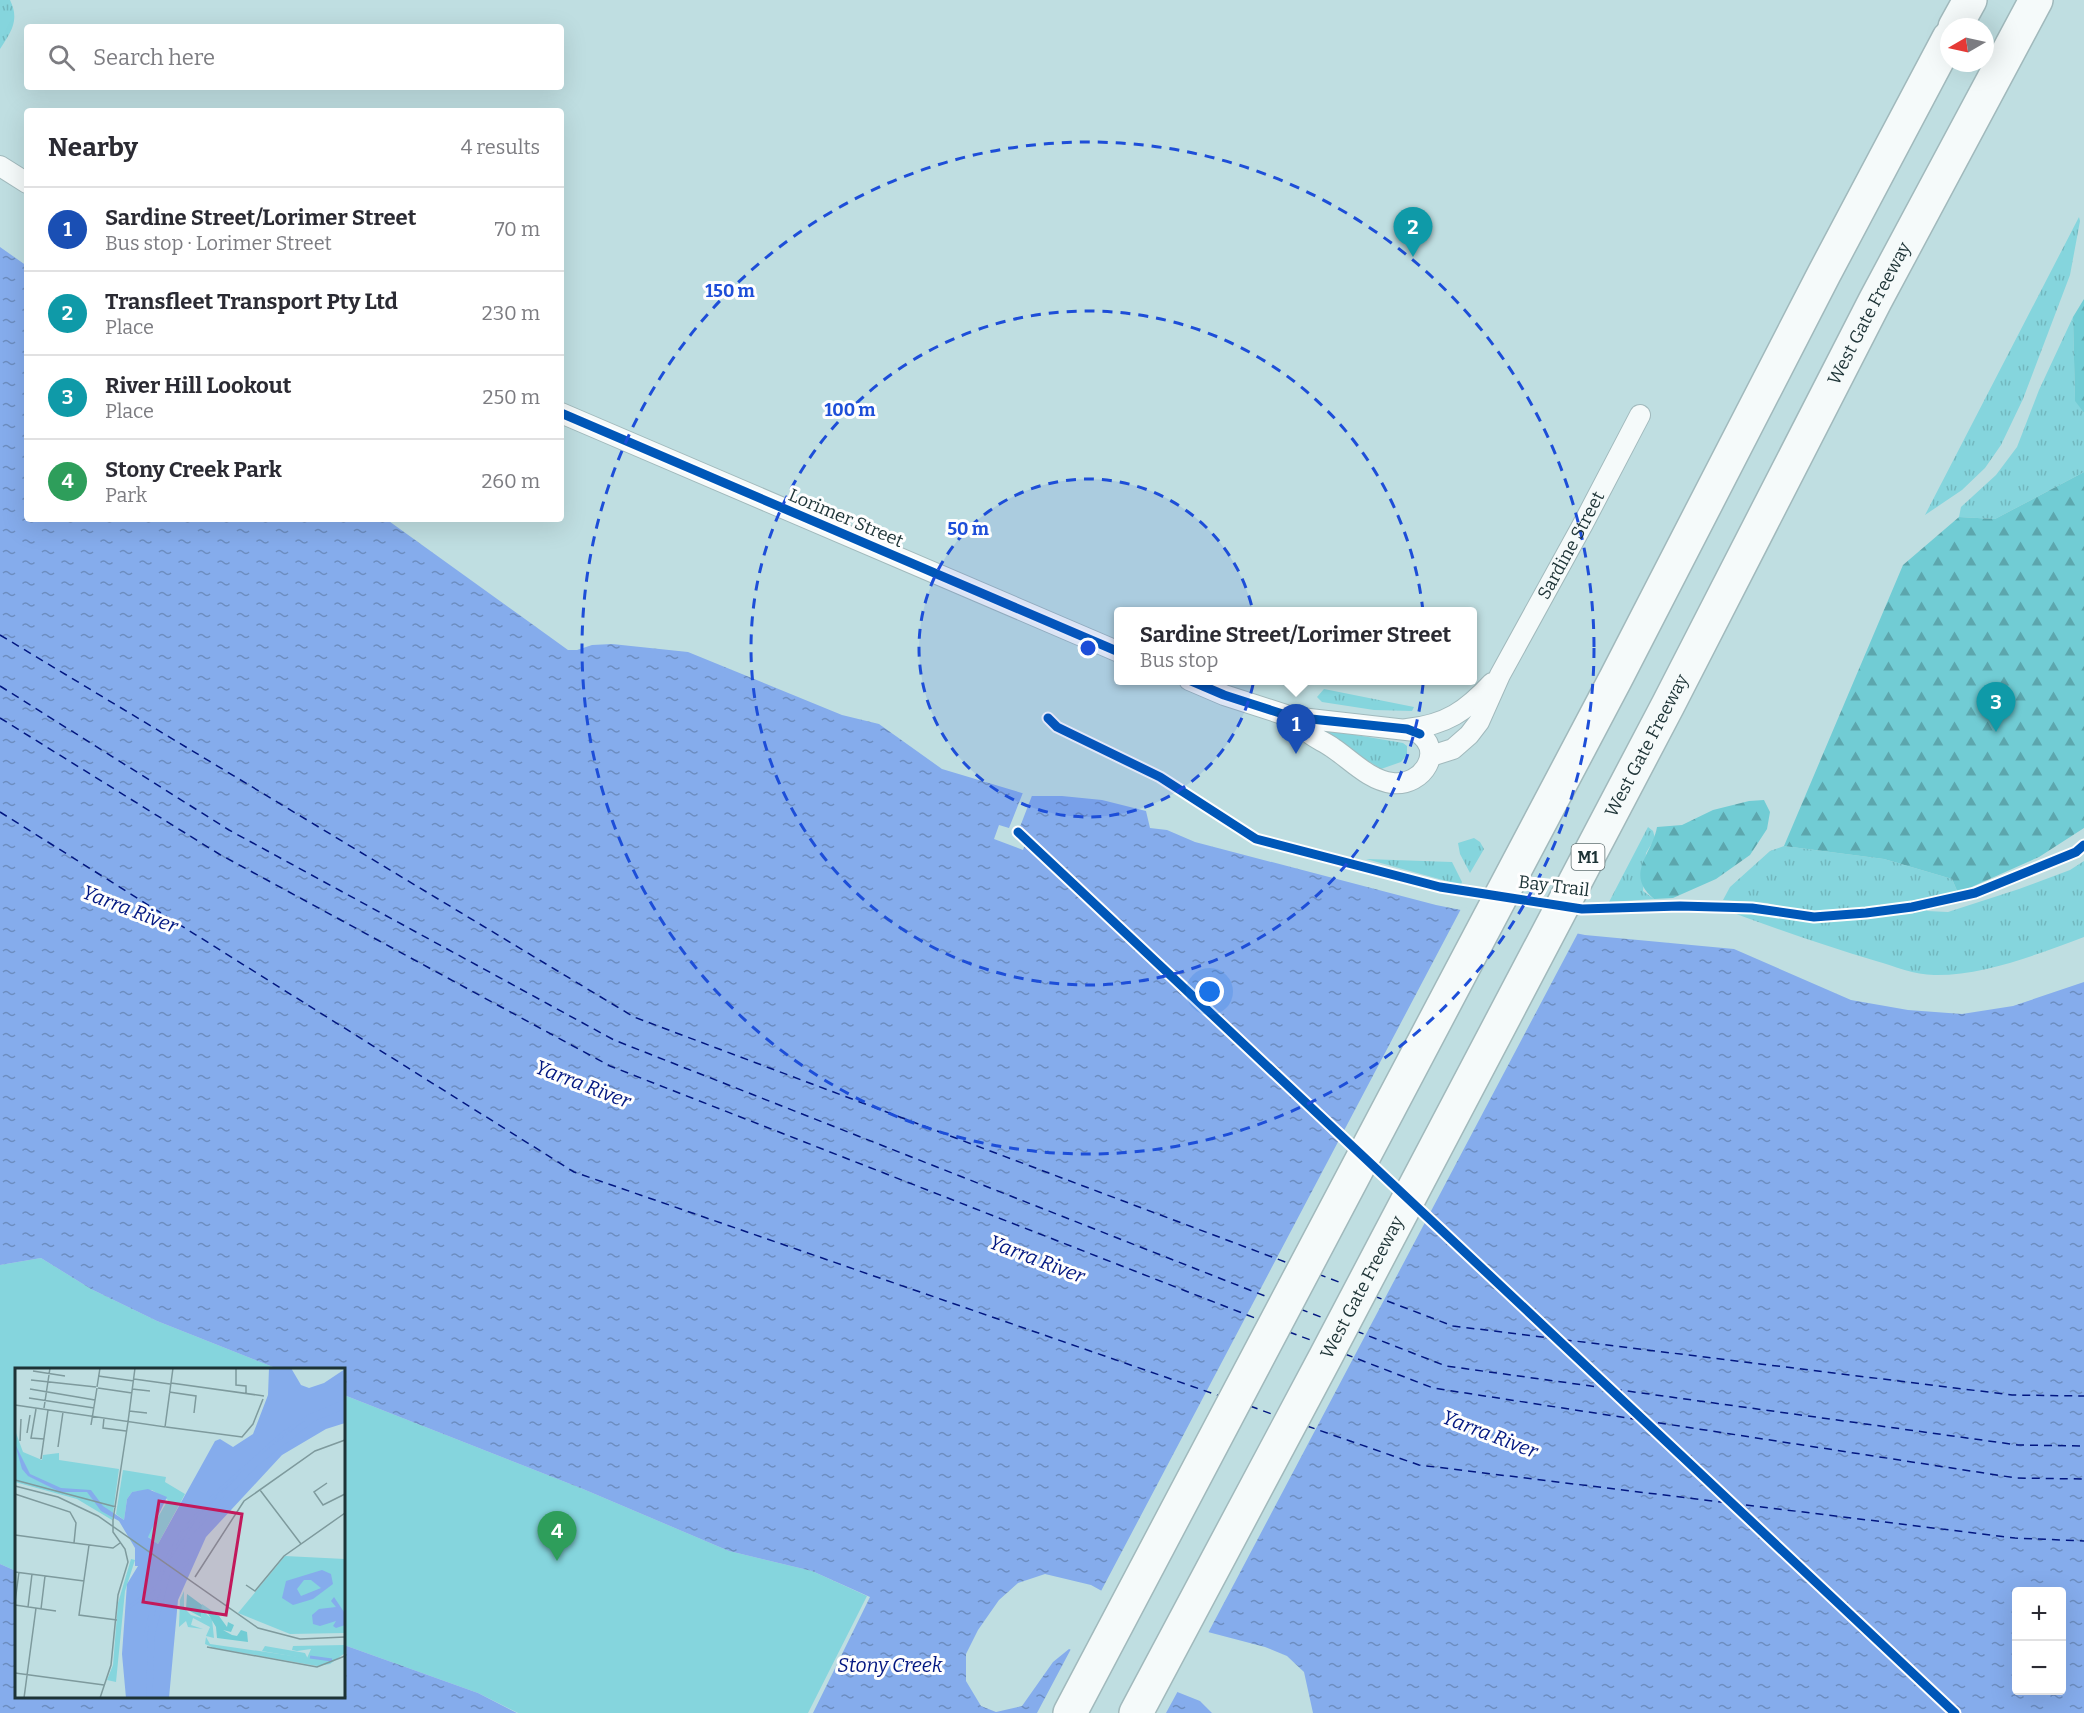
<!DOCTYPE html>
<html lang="en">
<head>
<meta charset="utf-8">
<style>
  body { margin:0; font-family:Bitter,serif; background:#f2f2f3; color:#2b2b33 }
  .controls { position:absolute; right:18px; bottom:18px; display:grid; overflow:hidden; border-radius:6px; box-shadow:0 6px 24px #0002 }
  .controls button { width:54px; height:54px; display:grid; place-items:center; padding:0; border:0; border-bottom:2px solid #e1e1e2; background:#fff; color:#2b2b33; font:30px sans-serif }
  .compass { position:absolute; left:1940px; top:18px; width:54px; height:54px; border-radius:50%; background:#fff; box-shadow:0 6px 24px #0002; rotate:261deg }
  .you { position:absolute; left:1210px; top:992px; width:21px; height:21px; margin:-15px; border:4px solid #fff; border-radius:50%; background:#1a73e8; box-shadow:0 0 0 9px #1a73e833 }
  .badge { display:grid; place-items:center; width:39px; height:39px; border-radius:50%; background:#566f72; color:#fff; font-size:20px; font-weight:700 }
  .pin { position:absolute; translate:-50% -50px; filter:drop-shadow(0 2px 3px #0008) }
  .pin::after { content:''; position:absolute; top:32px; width:21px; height:18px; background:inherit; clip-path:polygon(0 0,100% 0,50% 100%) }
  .popup { position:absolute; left:1114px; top:607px; width:363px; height:78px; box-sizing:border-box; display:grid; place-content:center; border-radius:6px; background:#fff; filter:drop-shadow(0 2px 4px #0005); font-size:20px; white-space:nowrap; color:#7c7c81 }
  .popup b { font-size:22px; color:#2b2b33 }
  .popup::after { content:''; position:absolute; left:50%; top:100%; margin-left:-12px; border:12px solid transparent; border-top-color:#fff }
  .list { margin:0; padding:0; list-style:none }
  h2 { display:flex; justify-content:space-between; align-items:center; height:78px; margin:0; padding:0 24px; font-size:26px }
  h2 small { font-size:20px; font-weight:400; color:#7c7c81 }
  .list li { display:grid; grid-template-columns:39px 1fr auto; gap:18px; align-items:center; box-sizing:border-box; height:84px; padding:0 24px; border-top:2px solid #e1e1e2 }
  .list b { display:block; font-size:22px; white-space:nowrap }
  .list p { margin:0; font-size:20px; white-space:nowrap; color:#7c7c81 }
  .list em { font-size:20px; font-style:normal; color:#7c7c81 }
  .icon { flex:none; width:33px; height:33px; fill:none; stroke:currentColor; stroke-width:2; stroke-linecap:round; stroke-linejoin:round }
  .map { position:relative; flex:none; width:2084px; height:1713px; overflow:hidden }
  .search { position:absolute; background:#fff; box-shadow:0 6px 24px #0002; left:24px; top:24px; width:540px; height:66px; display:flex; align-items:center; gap:15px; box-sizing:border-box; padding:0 21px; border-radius:6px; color:#7c7c81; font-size:22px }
  .panel { position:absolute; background:#fff; box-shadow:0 6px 24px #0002; left:24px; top:108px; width:540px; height:414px; border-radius:6px }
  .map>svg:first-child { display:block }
  .grass { fill:url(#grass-tufts) }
  .forest { fill:url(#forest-firs) }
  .park { fill:#85d5dd }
  .water { fill:url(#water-ripples); fill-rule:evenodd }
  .pier { fill:#bfdee1 }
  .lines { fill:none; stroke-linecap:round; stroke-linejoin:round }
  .ferry { stroke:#021781; stroke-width:1.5; stroke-dasharray:8 6; stroke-linecap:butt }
  .minor-casing { stroke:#a1b9bc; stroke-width:22 }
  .motorway-casing { stroke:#a1b9bc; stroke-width:36 }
  .minor { stroke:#f5fafa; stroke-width:20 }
  .motorway { stroke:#f5fafa; stroke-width:33 }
  .cycleway-casing { stroke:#fefefe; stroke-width:13 }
  .cycleway { stroke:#0057b8; stroke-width:9 }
  .ring { fill:none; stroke:#1d4ed8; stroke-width:3; stroke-dasharray:10 8 }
  .labels { text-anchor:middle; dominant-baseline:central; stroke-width:6; stroke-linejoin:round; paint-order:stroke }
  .shield { fill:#fefefe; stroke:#607072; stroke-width:1.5 }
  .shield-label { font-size:16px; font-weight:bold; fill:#1d3336 }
  .street-label { font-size:18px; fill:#1d3336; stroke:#fefefe }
  .water-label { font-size:20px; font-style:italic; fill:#021781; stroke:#fefefe }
  .inset-river { fill:none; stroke:#85acec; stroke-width:3 }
  .inset-road { fill:none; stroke:#7e9a9d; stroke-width:1.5 }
  .view { fill:#c2185b; fill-opacity:0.15; stroke:#c2185b; stroke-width:3 }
  .inset-edge { fill:none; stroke:#1d3336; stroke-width:3 }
  .centre { fill:#1d4ed8; stroke:#fefefe; stroke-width:3 }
  .ring-label { font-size:18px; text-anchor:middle; font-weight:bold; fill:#1d4ed8; stroke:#fefefe; stroke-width:6; stroke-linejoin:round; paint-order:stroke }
</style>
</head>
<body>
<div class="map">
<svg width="2084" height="1713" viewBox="0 0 2084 1713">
  <defs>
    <pattern id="grass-tufts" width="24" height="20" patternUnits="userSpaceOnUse" patternTransform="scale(1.5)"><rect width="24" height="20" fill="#85d5dd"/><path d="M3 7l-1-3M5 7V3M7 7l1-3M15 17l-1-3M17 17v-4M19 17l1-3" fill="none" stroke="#72b7be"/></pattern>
    <pattern id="forest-firs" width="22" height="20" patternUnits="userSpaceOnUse" patternTransform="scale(1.5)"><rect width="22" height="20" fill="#71ccd4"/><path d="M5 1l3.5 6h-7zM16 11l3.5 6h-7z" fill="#5ca6ad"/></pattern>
    <pattern id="water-ripples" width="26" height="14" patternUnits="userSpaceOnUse" patternTransform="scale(1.5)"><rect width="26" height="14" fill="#85acec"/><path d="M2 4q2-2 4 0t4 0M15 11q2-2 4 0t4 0" fill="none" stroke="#6c8dc0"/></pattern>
  </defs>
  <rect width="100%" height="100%" fill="#bfdee1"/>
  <path class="grass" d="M 0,0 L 10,0 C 20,20 11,32 0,49 Z
    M 2079,217 L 2080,221 L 2070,275 L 2023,399 L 2001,445 L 1985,468 L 1962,490 L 1925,515 Z
    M 2073,317 L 2075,400 L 2084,413 L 2084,472 L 1995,519 L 1959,517 L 1961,507 L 1996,475 L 2017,447 L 2039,390 Z
    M 1324,689 L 1414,707 L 1412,711 L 1374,710 L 1322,702 L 1317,697 Z
    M 1321,729 L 1403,743 L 1407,746 L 1407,755 L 1401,762 L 1381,769 L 1320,731 Z
    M 1648,827 L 1653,831 L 1655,838 L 1646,853 L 1643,891 L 1654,899 L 1609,902 Z
    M 1474,838 L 1480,842 L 1484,849 L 1470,873 L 1460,854 L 1458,843 Z
    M 1784,846 L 1884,859 L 1952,879 L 1958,893 L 1879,906 L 1804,912 L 1767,903 L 1723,900 L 1730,887 L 1770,851 Z
    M 1366,859 L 1452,862 L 1462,882 L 1461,885 Z
    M 2084,861 L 2084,937 C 2038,954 1983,976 1934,975 C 1915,975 1894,966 1876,961 C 1826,946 1777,929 1728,911 L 1744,910 L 1773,915 L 1790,919 L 1846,921 L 1928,909 L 1927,911 L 1948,912 L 2019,889 L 2070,870 Z"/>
  <path class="forest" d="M 2084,299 L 2084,413 L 2075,401 L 2073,317 Z
    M 2084,472 L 2084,828 L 2039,857 L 1958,893 L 1952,879 L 1884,859 L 1784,846 L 1903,565 L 1959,517 L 1995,519 Z
    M 1764,800 L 1770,812 L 1767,829 L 1750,855 L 1716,879 L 1673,898 L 1654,899 C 1624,874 1652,855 1657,827 L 1682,825 L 1713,810 L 1749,801 Z"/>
  <path class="park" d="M 41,1258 L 91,1289 L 157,1321 L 278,1369 L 16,1370 L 16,1571 L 0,1564 L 0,1265 Z
    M 344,1395 L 583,1489 L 729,1551 L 812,1571 L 867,1596 L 808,1713 L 518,1713 L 478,1693 L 344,1645 Z"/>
  <path class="water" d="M 0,247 L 27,266 L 27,519 L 386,519 L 568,650 L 577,650 L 592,645 L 612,644 L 688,652 L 842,715 L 879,724 L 942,769 L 1032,796 L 1062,796 L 1102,800 L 1146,811 L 1150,828 L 1167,830 L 1195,842 L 1436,905 L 1585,935 L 1734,949 L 1851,1000 L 1908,1010 L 1962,1014 L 2013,1006 L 2084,982 L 2084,1713 L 1313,1713 L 1304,1672 L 1287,1656 L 1265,1647 L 1147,1616 L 1091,1585 L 1045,1574 L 1018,1583 L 999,1600 L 978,1630 L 966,1654 L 966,1681 L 981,1706 L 996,1712 L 1022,1706 L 1053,1662 L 1069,1649 L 1200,1701 L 1212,1713 L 813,1713 L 870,1597 L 812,1571 L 729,1551 L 583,1489 L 344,1395 L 344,1370 L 278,1369 L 157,1321 L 91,1289 L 41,1258 L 0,1265 ZM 2016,1592 L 2062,1592 L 2062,1690 L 2016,1690 Z
    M 0,1564 L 16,1571 L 16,1696 L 344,1696 L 344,1645 L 478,1693 L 517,1713 L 0,1713 Z"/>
  <path class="pier" d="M 1024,790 L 1033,793 L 1018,832 L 1028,836 L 1023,850 L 994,839 L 999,825 L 1009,828 Z
    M 1462,907 L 1579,931 L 1207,1635 L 1146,1619 L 1100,1593 Z
    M 1072,1647 L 1179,1689 L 1166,1713 L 1037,1713 Z"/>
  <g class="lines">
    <path class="ferry" d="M 0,635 L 634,1017 L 1288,1263
      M 0,686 L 229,830 L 614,1040 L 1270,1298
      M 0,718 L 219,854 L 610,1066 L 1260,1320
      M 0,812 L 574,1172 L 1220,1396
      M 1018,832 L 1351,1146
      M 1375,1168 L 1395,1187
      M 1421,1211 L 1642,1419
      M 1318,1274 L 1344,1284
      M 1374,1296 L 1453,1326 L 2012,1395 L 2084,1396
      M 1300,1309 L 1326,1319
      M 1356,1331 L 1446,1366 L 2018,1445 L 2084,1446
      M 1289,1332 L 1316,1342
      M 1345,1354 L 1433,1388 L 2016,1478 L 2084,1479
      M 1250,1406 L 1277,1416
      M 1646,1423 L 1730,1501
      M 1307,1426 L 1419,1465 L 2015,1538 L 2084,1541
      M 1733,1505 L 1955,1713"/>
    <defs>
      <g id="minor">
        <path d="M 0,166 L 27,183"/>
        <path d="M 561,413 L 1119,652"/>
        <path d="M 1189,680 L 1224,695 L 1292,717 L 1415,731 C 1447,749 1423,787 1392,783 C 1369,780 1351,760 1333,748 C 1325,742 1316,739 1309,733 C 1303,729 1298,722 1292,717"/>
        <path d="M 1407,729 C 1446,725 1466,711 1492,683"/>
        <path id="s1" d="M 1431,756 L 1453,749 L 1469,735 L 1479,722 L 1500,675 L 1583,524 L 1640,415"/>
      </g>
      <g id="motorway">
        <path d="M 1955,27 L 1970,0"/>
        <path d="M 1070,1713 L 1616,678 L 1824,274 L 1949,38"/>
        <path id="s2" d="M 1136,1713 L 1326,1356 L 1668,705 L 1875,301 L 2036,0"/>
      </g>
    </defs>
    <use href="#minor" class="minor-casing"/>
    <use href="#motorway" class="motorway-casing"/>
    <use href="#minor" class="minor"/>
    <use href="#motorway" class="motorway"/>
    <defs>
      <path id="cycleway" d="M 561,413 L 1119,652
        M 1189,680 L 1224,695 L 1292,717 L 1407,729 L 1420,734
        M 1048,718 L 1057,727 L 1160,777 L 1256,839 L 1440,887 L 1582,909 L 1680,906 L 1752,908 L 1814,917 L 1866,913 L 1912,907 L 1975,893 L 2076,852 L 2084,845
        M 1018,832 L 1955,1713"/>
    </defs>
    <use href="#cycleway" class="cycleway-casing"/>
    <use href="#cycleway" class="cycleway"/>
  </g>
  <circle cx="1088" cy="648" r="169" fill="#1d4ed8" fill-opacity=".12"/>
  <g class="ring">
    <circle cx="1088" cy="648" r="169"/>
    <circle cx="1088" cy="648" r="337"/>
    <circle cx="1088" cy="648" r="506"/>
  </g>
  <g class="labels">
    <rect class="shield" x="1571.5" y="844" width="33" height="26" rx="4.5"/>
    <g class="shield-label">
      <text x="1588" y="857">M1</text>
    </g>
    <g class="street-label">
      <text stroke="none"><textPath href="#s2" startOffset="1580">West Gate Freeway</textPath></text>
      <text transform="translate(846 518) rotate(23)">Lorimer Street</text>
      <text stroke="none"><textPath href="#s1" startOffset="260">Sardine Street</textPath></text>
      <text stroke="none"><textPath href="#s2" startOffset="1094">West Gate Freeway</textPath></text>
      <text transform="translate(1554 886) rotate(7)">Bay Trail</text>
      <text stroke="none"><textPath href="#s2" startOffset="482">West Gate Freeway</textPath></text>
    </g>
    <g class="water-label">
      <text transform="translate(130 909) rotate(21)">Yarra River</text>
      <text transform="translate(583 1084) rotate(21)">Yarra River</text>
      <text transform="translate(1037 1259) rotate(21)">Yarra River</text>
      <text transform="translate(1490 1434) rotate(21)">Yarra River</text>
      <text x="890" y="1665">Stony Creek</text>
    </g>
  </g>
  <g transform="translate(15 1368)">
    <rect width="330" height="330" fill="#bfdee1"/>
    <path d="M 169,223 L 169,240 L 176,247 L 186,250 L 187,236 L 200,245 L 190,245 L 197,251 L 199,270 L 191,268 L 195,259 L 178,250 L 176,257 L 188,261 L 173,259 L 171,253 L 164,259 L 165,232 ZM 191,269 L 195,276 L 292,290 L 296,281 L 282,283 L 277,282 L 278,278 L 330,277 L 330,285 L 315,296 L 302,298 L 199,280 L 190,276 Z" fill="#85d5dd"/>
    <path d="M 172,226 L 187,237 L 186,249 L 171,241 ZM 192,244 L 204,248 L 212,259 L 213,254 L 219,257 L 216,264 L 208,262 L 217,267 L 222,268 L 226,262 L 232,264 L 233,274 L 202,270 L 201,259 Z" fill="#71ccd4"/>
    <path d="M 250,278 L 290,285 L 293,291 L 247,283 Z" fill="#85d5dd"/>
    <path d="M 1,65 L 8,84 L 27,92 L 28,87 L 44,85 L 44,92 L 104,101 L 97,152 L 62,131 L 0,114 ZM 108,102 L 151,109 L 150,114 L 170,126 L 143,176 L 132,168 L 153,132 L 137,122 L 117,124 L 112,131 L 109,152 L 101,146 ZM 270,188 L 330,191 L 330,265 L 275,266 L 223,245 ZM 116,191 L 120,192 L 110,223 L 101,314 L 92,312 L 98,297 L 103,235 Z" fill="#85d5dd"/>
    <path d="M 254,0 L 276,0 L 286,17 L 294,20 L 309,15 L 330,1 L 330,55 L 311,61 L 267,87 L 191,169 L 163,232 L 154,330 L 111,330 L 107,286 L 112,216 L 123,198 L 120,198 L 120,180 L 104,153 L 86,143 L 72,124 L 45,124 L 13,108 L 7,101 L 0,76 L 15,106 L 46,120 L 76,122 L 88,138 L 109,152 L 112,131 L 117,124 L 133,121 L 152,129 L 133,169 L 143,176 L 200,73 L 205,71 L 218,79 L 238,66 L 253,27 ZM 307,202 L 316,206 L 318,216 L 298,231 L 278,237 L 267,230 L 271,213 ZM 289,212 L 296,212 L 306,220 L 286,228 L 282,221 ZM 319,229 L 329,244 L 330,257 L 321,260 L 318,258 L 321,253 L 305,258 L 298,256 L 297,247 L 304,241 L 321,239 L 316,233 Z" fill="#85acec" fill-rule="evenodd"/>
    <path class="inset-river" d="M 150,194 L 166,165 L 201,125 L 268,65 L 294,48 L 330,33M 155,194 L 184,150 L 239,94 L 297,49 L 330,35M 155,197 L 185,151 L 240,95 L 297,51 L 330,37M 157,197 L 173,169 L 241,97 L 298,52 L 330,39M 163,202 L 179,189M 113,240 L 145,216M 295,289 L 317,292M 130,330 L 130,268 L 148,198M 133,330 L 134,268 L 140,233 L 153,198M 134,330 L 135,269 L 153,201M 136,330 L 138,269 L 155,201"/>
    <path class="inset-road" d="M 221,0 L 221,17 L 231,18 L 231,26M 18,3 L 50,8M 83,8 L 119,13M 119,11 L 155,16M 16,12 L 81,19M 156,15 L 249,28M 82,19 L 85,0M 83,20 L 117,25M 15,21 L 80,32M 117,21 L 135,23M 154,24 L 181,28 L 179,45M 14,30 L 79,40M 0,37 L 150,59 L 158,0M 29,40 L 35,0M 21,41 L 16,70 L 29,71M 114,43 L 132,45M 89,50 L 88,60 L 111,63M 113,54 L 120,0M 76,57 L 82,20M 151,59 L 227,69 L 238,56 L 248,31M 12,65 L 15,47M 5,73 L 6,51M 43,79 L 48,44M 26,91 L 33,42M 0,112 L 101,139M 312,115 L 299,124 L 308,137 L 330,126M 0,118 L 43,129 L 83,148 L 243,260 L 285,271 L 330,269M 245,122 L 286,176M 0,126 L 55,144 L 61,155 L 59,175M 98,152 L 113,54M 0,167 L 59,175M 59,175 L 98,180 L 105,175M 74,177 L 64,247 L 102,252M 0,204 L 69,213M 180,209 L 229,133 L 300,83 L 330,72M 231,217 L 240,223 L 269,188 L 330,145M 0,234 L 4,204M 0,237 L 41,243M 13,239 L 17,206M 26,241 L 30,208M 192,279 L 302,299 L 330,288M 0,305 L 89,317M 9,330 L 21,240M 85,330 L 96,297 L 103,227 L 113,194 L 110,181 L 98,164 L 98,151"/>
    <path class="view" d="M 144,133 L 227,146 L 211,247 L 128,234 Z"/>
    <rect width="330" height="330" class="inset-edge"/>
  </g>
  <circle cx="1088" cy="648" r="9" class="centre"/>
  <g class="ring-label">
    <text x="730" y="297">150 m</text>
    <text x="850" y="416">100 m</text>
    <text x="968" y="535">50 m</text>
  </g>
</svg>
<div class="controls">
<button>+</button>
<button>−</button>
</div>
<svg class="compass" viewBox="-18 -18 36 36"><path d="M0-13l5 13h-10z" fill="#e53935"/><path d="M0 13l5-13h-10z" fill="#7c7c81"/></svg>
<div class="you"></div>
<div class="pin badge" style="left:1296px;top:754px;background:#1a4fb4">1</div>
<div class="popup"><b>Sardine Street/Lorimer Street</b>Bus stop</div>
<div class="pin badge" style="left:1413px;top:257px;background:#0f9aa8">2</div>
<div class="pin badge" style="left:1996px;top:732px;background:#0f9aa8">3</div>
<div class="pin badge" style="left:557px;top:1561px;background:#2e9e5b">4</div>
<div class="search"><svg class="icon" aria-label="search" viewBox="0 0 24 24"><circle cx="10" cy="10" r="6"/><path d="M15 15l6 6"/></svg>Search here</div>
<section class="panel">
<h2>Nearby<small>4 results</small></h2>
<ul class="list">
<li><span class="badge" style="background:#1a4fb4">1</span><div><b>Sardine Street/Lorimer Street</b><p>Bus stop · Lorimer Street</p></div><em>70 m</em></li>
<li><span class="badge" style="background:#0f9aa8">2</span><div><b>Transfleet Transport Pty Ltd</b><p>Place</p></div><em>230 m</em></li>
<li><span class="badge" style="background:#0f9aa8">3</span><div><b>River Hill Lookout</b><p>Place</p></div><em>250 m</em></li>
<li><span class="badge" style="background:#2e9e5b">4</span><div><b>Stony Creek Park</b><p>Park</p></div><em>260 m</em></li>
</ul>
</section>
</div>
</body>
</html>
